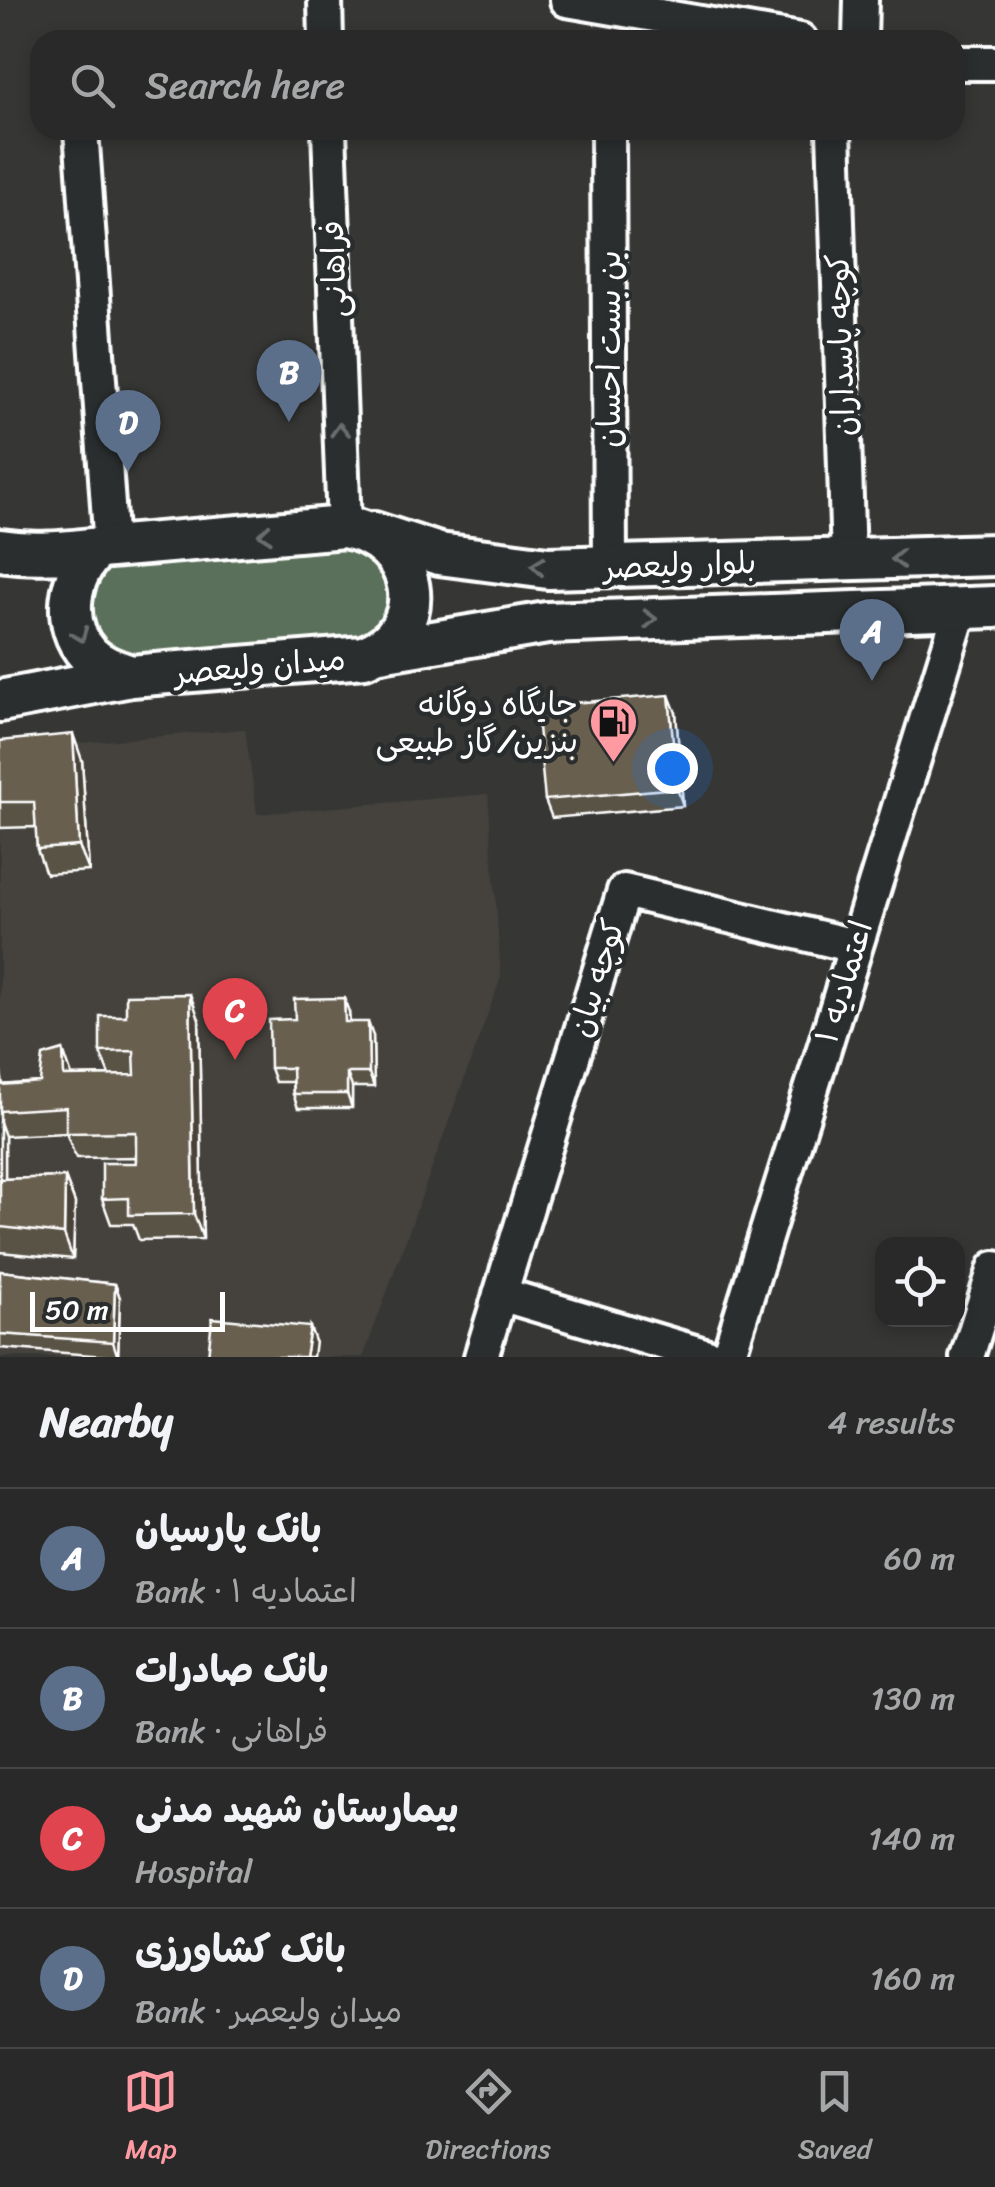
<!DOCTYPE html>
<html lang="en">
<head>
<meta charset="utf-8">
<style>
  body { margin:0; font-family:Sriracha,"Playpen Sans Arabic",sans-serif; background:#343534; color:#f1f3f6 }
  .controls { position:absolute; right:30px; bottom:30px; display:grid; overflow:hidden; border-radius:20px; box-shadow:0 5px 15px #0003 }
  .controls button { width:90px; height:90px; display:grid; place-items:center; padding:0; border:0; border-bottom:2px solid #444545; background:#282928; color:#f1f3f6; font:50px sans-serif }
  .scale { position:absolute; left:30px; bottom:25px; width:195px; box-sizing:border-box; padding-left:10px; border:5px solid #fff; border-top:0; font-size:28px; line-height:35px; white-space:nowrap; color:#fff; -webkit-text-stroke:8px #2a2d2e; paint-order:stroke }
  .you { position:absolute; left:672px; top:768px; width:35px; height:35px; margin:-25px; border:8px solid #fff; border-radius:50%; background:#1a73e8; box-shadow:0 0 0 15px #1a73e833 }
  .badge { display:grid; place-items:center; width:65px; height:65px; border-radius:50%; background:#ff9aa2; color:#fff; font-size:32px; font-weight:700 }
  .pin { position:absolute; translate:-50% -82px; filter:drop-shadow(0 2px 5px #0008) }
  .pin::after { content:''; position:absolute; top:52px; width:35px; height:30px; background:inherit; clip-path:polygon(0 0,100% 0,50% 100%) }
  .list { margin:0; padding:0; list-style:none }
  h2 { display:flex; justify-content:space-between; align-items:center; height:130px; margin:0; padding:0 40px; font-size:42px }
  h2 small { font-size:32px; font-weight:400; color:#a5a6a8 }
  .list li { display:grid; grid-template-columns:65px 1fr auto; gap:30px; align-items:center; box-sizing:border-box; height:140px; padding:0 40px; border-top:2px solid #444545 }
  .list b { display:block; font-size:38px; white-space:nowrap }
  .list p { margin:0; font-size:32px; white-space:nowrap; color:#a5a6a8 }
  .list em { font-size:32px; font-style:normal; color:#a5a6a8 }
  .icon { flex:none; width:55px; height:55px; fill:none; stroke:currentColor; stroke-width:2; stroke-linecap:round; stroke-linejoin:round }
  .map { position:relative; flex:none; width:995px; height:1357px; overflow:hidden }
  .search { position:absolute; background:#282928; box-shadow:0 5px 15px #0003; left:30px; right:30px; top:30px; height:110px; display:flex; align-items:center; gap:25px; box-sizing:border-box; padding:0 35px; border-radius:30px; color:#a5a6a8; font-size:38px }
  .sheet { height:690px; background:#282928 }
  nav { display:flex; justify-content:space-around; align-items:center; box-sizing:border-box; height:140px; border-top:2px solid #444545; background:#282928; font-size:28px; color:#a5a6a8 }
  nav a { display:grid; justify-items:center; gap:5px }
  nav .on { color:#ff9aa2 }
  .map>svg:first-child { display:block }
  .built { fill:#45433d }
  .green { fill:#5a6f5a; stroke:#acb7ac; stroke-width:2.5 }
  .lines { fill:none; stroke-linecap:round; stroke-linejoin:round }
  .minor-casing { stroke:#fff; stroke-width:40 }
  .major-casing { stroke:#fff; stroke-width:48 }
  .minor { stroke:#2a2d2e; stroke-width:32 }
  .major { stroke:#2a2d2e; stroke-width:40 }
  .wall { fill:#595244; stroke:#fff; stroke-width:2.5 }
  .shaded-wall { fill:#484237; stroke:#fff; stroke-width:2.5 }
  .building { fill:#675f4f; stroke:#fff; stroke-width:2.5 }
  .oneway { stroke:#6a6c6d }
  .labels { text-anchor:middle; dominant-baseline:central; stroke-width:9; stroke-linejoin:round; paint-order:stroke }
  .street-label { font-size:32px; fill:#fff; stroke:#2a2d2e }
  .poi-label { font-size:32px; fill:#fff; stroke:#2a2d2e; text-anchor:end }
</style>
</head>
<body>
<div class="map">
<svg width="995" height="1357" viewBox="0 0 995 1357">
  <rect width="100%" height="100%" fill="#363735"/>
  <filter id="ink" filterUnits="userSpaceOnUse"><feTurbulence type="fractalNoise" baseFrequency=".01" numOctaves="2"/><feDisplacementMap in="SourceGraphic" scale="20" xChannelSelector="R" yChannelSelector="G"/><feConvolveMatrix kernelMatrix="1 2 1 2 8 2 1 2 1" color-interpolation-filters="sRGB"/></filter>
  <g filter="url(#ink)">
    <path class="built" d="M 245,729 L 257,814 L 488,794 L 501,977 L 368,1344 L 363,1357 L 0,1357 L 0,750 Z"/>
    <path class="green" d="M 362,545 L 393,585 L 382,631 L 358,643 L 141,662 L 97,645 L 86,599 L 103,562 Z"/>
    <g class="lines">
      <defs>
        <path id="minor" d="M 325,0 L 326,40
          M 567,0 L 800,40
          M 860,40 L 861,0
          M 955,63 L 995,63
          M 81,130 L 111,547
          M 329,130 L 344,527
          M 608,130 L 610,567
          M 834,130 L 848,560
          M 500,1294 L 711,1357
          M 481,1357 L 624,891 L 855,946
          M 728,1357 L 961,608
          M 967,1357 L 995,1268"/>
        <path id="major" d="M 374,533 L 439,554 L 548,568 L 995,555
          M 0,550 C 39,556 72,551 111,547 L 344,527 C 418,539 435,630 364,657 L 131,676 C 116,671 101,667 89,655 C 60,624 68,574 98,548
          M 380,651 L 547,623 L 995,607
          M 0,701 L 131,676"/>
      </defs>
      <use href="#minor" class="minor-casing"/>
      <use href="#major" class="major-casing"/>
      <use href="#minor" class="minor"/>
      <use href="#major" class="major"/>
    </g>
    <path class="wall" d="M 676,713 L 683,806 L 552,818 L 545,800 Z
      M 0,741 L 82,760 L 89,871 L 46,874 L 37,849 L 36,827 L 0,828 Z
      M 349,1012 L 350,1022 L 373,1036 L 374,1087 L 352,1087 L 352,1108 L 298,1108 L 293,1094 L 292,1082 L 275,1082 L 270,1068 L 295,1019 Z
      M 199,1019 L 203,1239 L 139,1240 L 133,1224 L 111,1224 L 102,1199 L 136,1163 L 136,1157 L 76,1158 L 66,1133 L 5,1136 L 5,1179 L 65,1177 L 75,1203 L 73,1259 L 0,1252 L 0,1066 L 3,1085 L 40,1082 L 72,1076 L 109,1075 L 100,1052 Z
      M 0,1271 L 115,1284 L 120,1298 L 118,1357 L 0,1348 Z"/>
    <path class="shaded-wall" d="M 669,695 L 676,713 L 683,806 L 677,788 Z
      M 73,734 L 82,760 L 89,871 L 79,846 Z
      M 190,994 L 199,1019 L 203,1239 L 194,1214 Z
      M 344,998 L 349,1012 L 350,1036 L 345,1022 Z
      M 368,1022 L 373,1036 L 374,1087 L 369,1073 Z
      M 63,1050 L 72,1076 L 64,1076 Z
      M 347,1073 L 352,1087 L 352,1108 L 347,1094 Z
      M 0,1122 L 5,1136 L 5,1204 L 0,1191 Z
      M 65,1177 L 75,1203 L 73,1259 L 64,1234 Z
      M 115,1284 L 120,1298 L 118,1357 L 113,1342 Z
      M 310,1327 L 315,1341 L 313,1357 L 305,1357 Z"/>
    <path class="building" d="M 669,695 L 677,788 L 545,800 L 536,706 Z
      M 73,734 L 79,846 L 37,849 L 34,802 L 0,802 L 0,741 Z
      M 190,994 L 194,1214 L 129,1215 L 129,1198 L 102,1199 L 102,1163 L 136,1163 L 136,1132 L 66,1133 L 66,1107 L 0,1111 L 0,1085 L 40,1082 L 43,1056 L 63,1050 L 64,1076 L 135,1075 L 134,1051 L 100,1052 L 100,1016 L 126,1016 L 126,995 Z
      M 344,998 L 345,1022 L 368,1022 L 369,1073 L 347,1073 L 347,1094 L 293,1094 L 292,1068 L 270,1068 L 269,1020 L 295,1019 L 294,999 Z
      M 65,1177 L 64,1234 L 0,1227 L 0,1179 Z
      M 0,1271 L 115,1284 L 113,1342 L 0,1334 Z
      M 212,1318 L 310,1327 L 305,1357 L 208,1357 Z"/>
    <defs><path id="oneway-chevron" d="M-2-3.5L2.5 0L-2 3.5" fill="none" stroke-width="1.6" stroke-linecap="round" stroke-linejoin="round" transform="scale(2.5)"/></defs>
    <g class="oneway">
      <use href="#oneway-chevron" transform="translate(340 430) rotate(-92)"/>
      <use href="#oneway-chevron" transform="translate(265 534) rotate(175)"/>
      <use href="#oneway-chevron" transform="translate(898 559) rotate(178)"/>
      <use href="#oneway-chevron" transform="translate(538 566) rotate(-174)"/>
      <use href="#oneway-chevron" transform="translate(650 619) rotate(-2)"/>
      <use href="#oneway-chevron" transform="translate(80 635) rotate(68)"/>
    </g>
  </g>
  <defs>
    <symbol id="fuel-pin" viewBox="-11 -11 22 30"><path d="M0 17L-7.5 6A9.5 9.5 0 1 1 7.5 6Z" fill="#ff9aa2" stroke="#2a2d2e"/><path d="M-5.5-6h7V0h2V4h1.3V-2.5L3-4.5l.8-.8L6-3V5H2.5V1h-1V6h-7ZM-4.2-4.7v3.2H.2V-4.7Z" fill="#111"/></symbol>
  </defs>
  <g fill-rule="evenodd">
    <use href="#fuel-pin" x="586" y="694" width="55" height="75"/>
  </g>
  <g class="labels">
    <g class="street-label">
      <text transform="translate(334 269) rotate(-92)">فراهانی</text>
      <text transform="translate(841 345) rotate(-92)">کوچه پاسداران</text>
      <text transform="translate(609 349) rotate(-90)">بن بست احسان</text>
      <text transform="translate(680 565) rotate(-2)">بلوار ولیعصر</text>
      <text transform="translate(260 666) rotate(-5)">میدان ولیعصر</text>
      <text transform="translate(597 978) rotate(-73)">کوچه بیان</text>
      <text transform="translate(844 982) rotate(-73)">اعتمادیه ۱</text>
    </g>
    <g class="poi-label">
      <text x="578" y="704">جایگاه دوگانه<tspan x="578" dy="37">بنزین/گاز طبیعی</tspan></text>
    </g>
  </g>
</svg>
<div class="controls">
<button><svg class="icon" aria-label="locate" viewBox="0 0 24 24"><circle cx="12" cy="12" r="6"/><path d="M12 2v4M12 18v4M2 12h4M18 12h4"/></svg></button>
</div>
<div class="scale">50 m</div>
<div class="you"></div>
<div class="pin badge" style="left:872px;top:681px;background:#5c6f8a">A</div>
<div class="pin badge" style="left:289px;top:422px;background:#5c6f8a">B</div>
<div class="pin badge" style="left:235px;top:1060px;background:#e0444e">C</div>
<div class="pin badge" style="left:128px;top:472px;background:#5c6f8a">D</div>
<div class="search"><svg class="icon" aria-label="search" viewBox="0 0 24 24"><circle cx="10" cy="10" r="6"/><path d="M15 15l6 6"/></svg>Search here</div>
</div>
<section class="sheet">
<h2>Nearby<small>4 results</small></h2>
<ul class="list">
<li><span class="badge" style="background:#5c6f8a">A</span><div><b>بانک پارسیان</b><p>Bank · اعتمادیه ۱</p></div><em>60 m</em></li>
<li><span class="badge" style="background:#5c6f8a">B</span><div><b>بانک صادرات</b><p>Bank · فراهانی</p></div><em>130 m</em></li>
<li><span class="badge" style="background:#e0444e">C</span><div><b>بیمارستان شهید مدنی</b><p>Hospital</p></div><em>140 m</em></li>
<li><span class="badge" style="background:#5c6f8a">D</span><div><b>بانک کشاورزی</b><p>Bank · میدان ولیعصر</p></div><em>160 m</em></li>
</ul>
</section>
<nav>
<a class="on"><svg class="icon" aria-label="map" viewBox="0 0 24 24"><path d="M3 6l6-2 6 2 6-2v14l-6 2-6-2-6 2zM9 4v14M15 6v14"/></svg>Map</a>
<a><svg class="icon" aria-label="directions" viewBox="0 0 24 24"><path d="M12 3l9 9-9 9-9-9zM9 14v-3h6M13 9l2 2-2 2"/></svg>Directions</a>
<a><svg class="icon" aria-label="saved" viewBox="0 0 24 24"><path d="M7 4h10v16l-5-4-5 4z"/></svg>Saved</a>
</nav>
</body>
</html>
